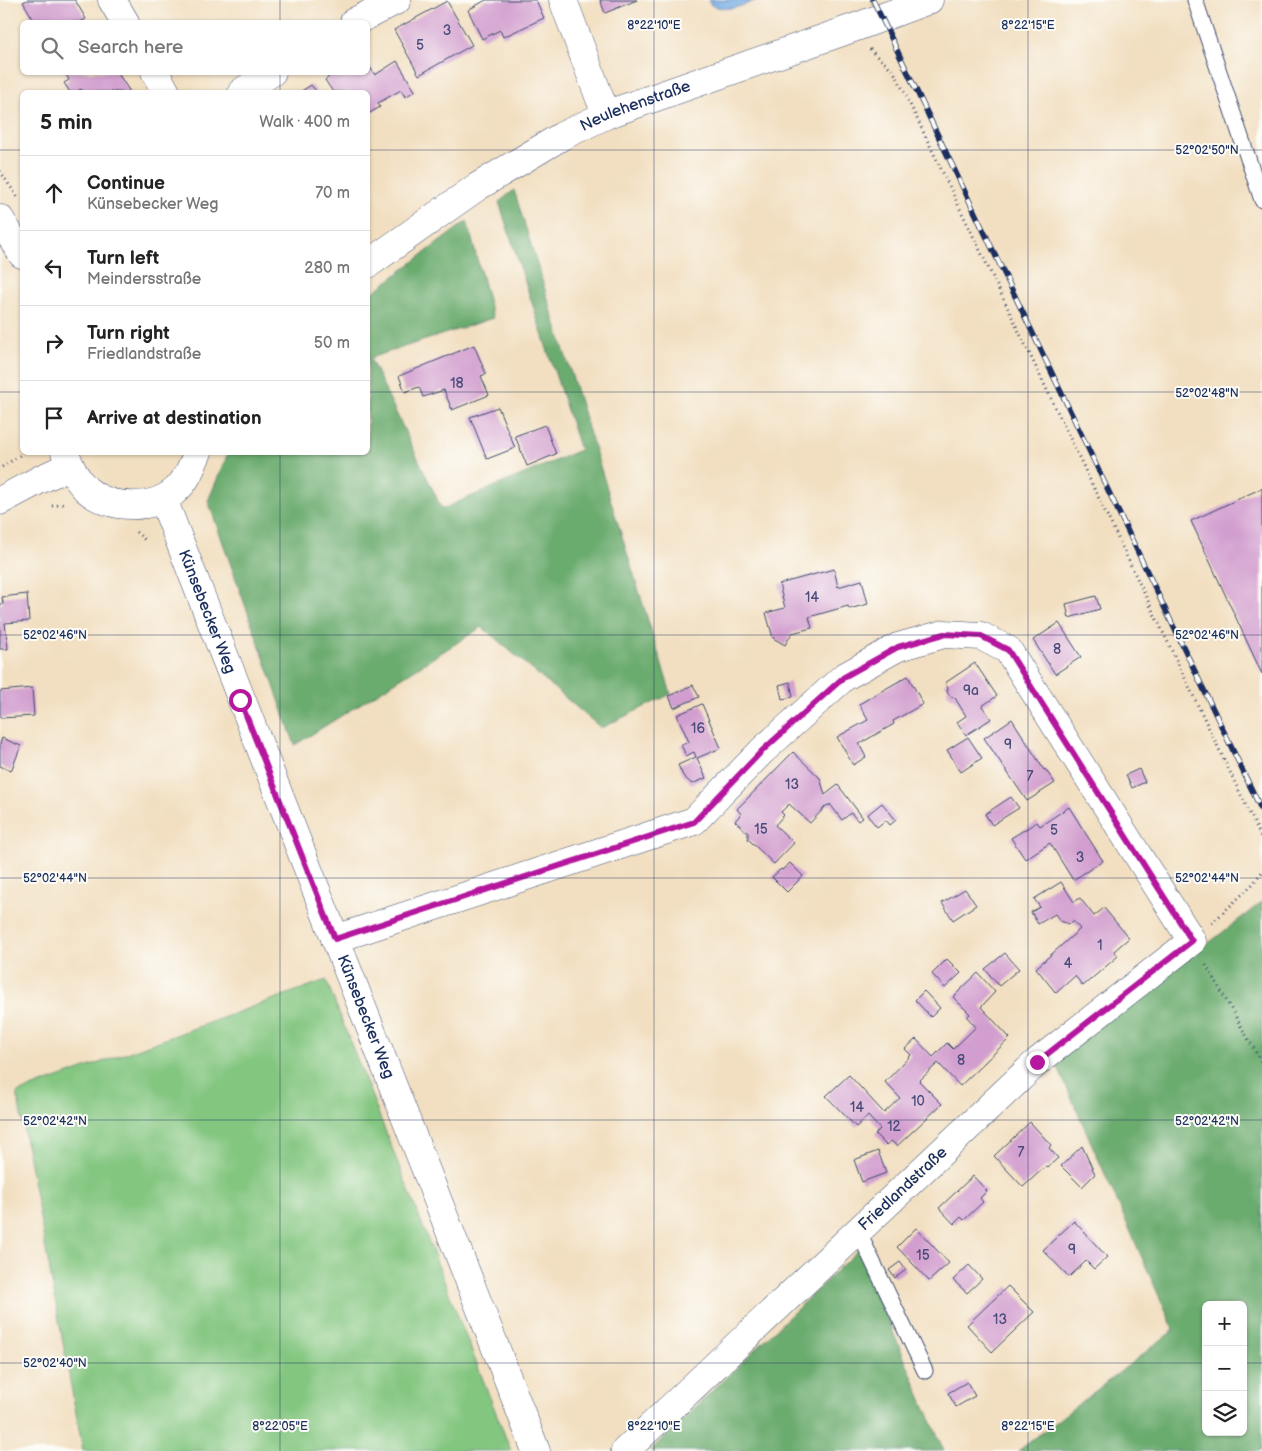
<!DOCTYPE html>
<html lang="en">
<head>
<meta charset="utf-8">
<style>
  body { margin:0; font-family:"Balsamiq Sans",sans-serif; background:#f6f6f6; color:#222 }
  .controls { position:absolute; right:15px; bottom:15px; display:grid; overflow:hidden; border-radius:8px; box-shadow:0 1px 4px #0004 }
  .controls button { width:45px; height:45px; display:grid; place-items:center; padding:0; border:0; border-bottom:1px solid #e0e0e0; background:#fff; color:#222; font:25px sans-serif }
  .stop { position:absolute; width:15px; height:15px; margin:-11px; border:4px solid #b5179e; border-radius:50%; background:#fff }
  .stop.end { background:#b5179e; border-color:#fff; box-shadow:0 1px 5px #0008 }
  .list { margin:0; padding:0; list-style:none }
  h2 { display:flex; justify-content:space-between; align-items:center; height:65px; margin:0; padding:0 20px; font-size:21px }
  h2 small { font-size:16px; font-weight:400; color:#767676 }
  .list li { display:grid; grid-template-columns:32px 1fr auto; gap:15px; align-items:center; box-sizing:border-box; height:75px; padding:0 20px; border-top:1px solid #e0e0e0 }
  .list b { display:block; font-size:19px; white-space:nowrap }
  .list p { margin:0; font-size:16px; white-space:nowrap; color:#767676 }
  .list em { font-size:16px; font-style:normal; color:#767676 }
  .icon { flex:none; width:28px; height:28px; fill:none; stroke:currentColor; stroke-width:2; stroke-linecap:round; stroke-linejoin:round }
  .map { position:relative; flex:none; width:1262px; height:1451px; overflow:hidden }
  .search { position:absolute; background:#fff; box-shadow:0 1px 4px #0004; left:20px; top:20px; width:350px; height:55px; display:flex; align-items:center; gap:12px; box-sizing:border-box; padding:0 18px; border-radius:8px; color:#767676; font-size:19px }
  .panel { position:absolute; background:#fff; box-shadow:0 1px 4px #0004; left:20px; top:90px; width:350px; height:365px; border-radius:8px }
  .map>svg:first-child { display:block }
  .green { fill:#83c680; stroke:#4f7a6f }
  .forest { fill:#6aab6e; stroke:#426d66; fill-rule:evenodd }
  .water { fill:#73abe2; stroke:#476da0 }
  .building { fill:#d29ecf }
  .lines { fill:none; stroke-linecap:round; stroke-linejoin:round }
  .service-casing { stroke:#3b496d; stroke-width:17 }
  .minor-casing { stroke:#3b496d; stroke-width:29 }
  .tertiary-casing { stroke:#3b496d; stroke-width:29 }
  .path { stroke:#3b496d; stroke-width:3; stroke-dasharray:1 4; stroke-linecap:butt }
  .service { stroke:#fff; stroke-width:15 }
  .minor { stroke:#fff; stroke-width:28 }
  .tertiary { stroke:#fff; stroke-width:28 }
  .rail-casing { stroke:#1b2f5e; stroke-width:5.5 }
  .rail { stroke:#fdfcf7; stroke-width:4; stroke-dasharray:11; stroke-linecap:butt }
  .route { stroke:#b5179e; stroke-width:6 }
  .ticks { fill:none; stroke:#1b2f5e; stroke-width:1; stroke-opacity:0.45 }
  .labels { text-anchor:middle; dominant-baseline:central; stroke-width:4; stroke-linejoin:round; paint-order:stroke }
  .number-label { font-size:14px; fill:#494b7a }
  .street-label { font-size:16px; fill:#1b2f5e; stroke:#fdfcf7 }
  .ticks-label { font-size:12px; text-anchor:middle; fill:#1b2f5e; stroke:#fdfcf7; stroke-width:4; stroke-linejoin:round; paint-order:stroke }
</style>
</head>
<body>
<div class="map">
<svg width="1262" height="1451" viewBox="0 0 1262 1451">
  <rect width="100%" height="100%" fill="#fdfcf7"/>
  <filter id="ink" filterUnits="userSpaceOnUse"><feTurbulence type="fractalNoise" baseFrequency=".02" numOctaves="2"/><feDisplacementMap in="SourceGraphic" scale="10" xChannelSelector="R" yChannelSelector="G"/><feConvolveMatrix kernelMatrix="1 2 1 2 8 2 1 2 1" color-interpolation-filters="sRGB"/></filter>
  <filter id="wash" filterUnits="userSpaceOnUse"><feTurbulence type="fractalNoise" baseFrequency=".0096" numOctaves="4" result="noise"/><feDisplacementMap in="SourceGraphic" scale="20" xChannelSelector="R" yChannelSelector="G"/><feGaussianBlur stdDeviation="1.12" result="paint"/><feColorMatrix in="noise" values="0 0 0 0 0 0 0 0 0 0 0 0 0 0 0 0 0 1.4 0 .05"/><feComposite in="paint" operator="in"/></filter>
  <g filter="url(#wash)">
    <rect width="100%" height="100%" fill="#f2dfc1"/>
    <path class="green" d="M 326,980 L 511,1451 L 83,1451 L 17,1093 Z"/>
    <path class="forest" d="M 514,190 L 671,694 L 601,728 L 482,627 L 295,745 L 208,501 L 228,453 L 368,452 L 368,296 L 467,221 L 493,318 L 370,358 L 442,509 L 580,450 L 499,202 Z
      M 1262,902 L 1262,1451 L 1018,1451 L 1174,1330 L 1055,1061 ZM 1206,1305 L 1243,1305 L 1243,1432 L 1206,1432 Z
      M 858,1250 L 944,1451 L 650,1451 Z"/>
    <path class="water" d="M 708,0 L 757,0 C 739,7 730,12 711,5 Z"/>
    <g id="blocks">
      <path class="building" d="M 27,0 L 75,0 L 86,19 L 80,22 L 35,22 L 23,2 Z
        M 486,0 L 536,0 L 544,18 L 503,37 L 500,30 L 482,39 L 468,10 Z
        M 600,0 L 637,0 L 605,13 Z
        M 447,1 L 472,45 L 419,75 L 394,30 Z
        M 397,61 L 415,91 L 405,97 L 401,90 L 378,103 L 380,107 L 368,114 L 368,92 L 333,92 L 325,80 L 335,72 L 368,72 L 368,64 L 375,75 Z
        M 65,72 L 117,72 L 130,92 L 84,92 L 81,89 L 75,92 L 70,92 L 64,83 L 69,80 Z
        M 311,85 L 317,92 L 300,92 Z
        M 474,345 L 486,374 L 481,376 L 489,395 L 452,410 L 444,390 L 423,397 L 419,387 L 405,392 L 399,376 Z
        M 498,407 L 515,448 L 487,459 L 470,417 Z
        M 545,425 L 556,454 L 527,466 L 515,436 Z
        M 1262,488 L 1262,674 L 1191,521 Z
        M 834,569 L 838,587 L 862,580 L 868,604 L 849,609 L 848,606 L 809,617 L 812,628 L 792,633 L 785,645 L 773,638 L 766,613 L 785,608 L 779,584 Z
        M 27,594 L 29,621 L 5,623 L 8,649 L 0,649 L 0,604 L 3,604 L 2,597 Z
        M 1096,596 L 1100,609 L 1069,618 L 1066,604 Z
        M 1059,623 L 1081,657 L 1055,674 L 1033,640 Z
        M 975,663 L 997,696 L 982,706 L 991,719 L 966,735 L 957,722 L 966,716 L 955,698 L 951,697 L 947,692 L 948,688 L 945,683 Z
        M 908,676 L 923,704 L 893,721 L 894,724 L 859,744 L 866,757 L 853,765 L 837,737 L 868,720 L 859,704 Z
        M 790,682 L 793,697 L 782,699 L 779,685 Z
        M 693,685 L 699,697 L 674,708 L 669,696 Z
        M 32,688 L 34,716 L 0,718 L 0,691 Z
        M 702,704 L 721,748 L 697,758 L 706,778 L 692,784 L 683,776 L 678,765 L 696,757 L 694,752 L 686,756 L 683,749 L 681,745 L 689,742 L 677,715 Z
        M 1012,719 L 1044,770 L 1045,769 L 1055,783 L 1027,801 L 984,738 Z
        M 968,737 L 982,758 L 961,772 L 947,750 Z
        M 2,738 L 21,746 L 11,771 L 0,766 L 0,744 Z
        M 793,752 L 820,778 L 825,795 L 838,785 L 863,818 L 858,821 L 851,813 L 842,820 L 830,804 L 829,806 L 827,805 L 810,823 L 789,804 L 781,812 L 784,815 L 775,825 L 794,843 L 774,864 L 748,839 L 748,833 L 735,821 L 741,814 L 737,809 Z
        M 1139,769 L 1145,782 L 1132,788 L 1126,775 Z
        M 1011,797 L 1019,808 L 992,825 L 985,814 Z
        M 882,803 L 896,820 L 890,825 L 886,820 L 877,827 L 867,815 Z
        M 1069,807 L 1103,861 L 1073,880 L 1050,843 L 1025,859 L 1011,838 L 1037,822 L 1040,826 Z
        M 790,863 L 803,876 L 787,892 L 772,877 L 781,869 L 782,870 Z
        M 1061,882 L 1074,902 L 1080,898 L 1094,916 L 1104,908 L 1129,938 L 1114,951 L 1118,956 L 1083,986 L 1075,976 L 1056,993 L 1036,968 L 1080,929 L 1073,921 L 1069,924 L 1060,921 L 1055,914 L 1038,924 L 1031,912 L 1040,907 L 1034,899 Z
        M 965,889 L 976,905 L 953,920 L 942,903 Z
        M 1005,953 L 1019,969 L 999,986 L 985,969 Z
        M 947,959 L 961,973 L 945,988 L 932,974 Z
        M 978,973 L 995,992 L 981,1007 L 1010,1038 L 960,1086 L 938,1063 L 919,1081 L 942,1104 L 897,1146 L 891,1141 L 886,1145 L 875,1134 L 880,1129 L 868,1116 L 856,1127 L 826,1096 L 849,1075 L 884,1113 L 900,1098 L 885,1082 L 911,1055 L 905,1049 L 916,1039 L 933,1057 L 947,1043 L 953,1049 L 976,1027 L 967,1017 L 970,1014 L 953,997 Z
        M 924,991 L 940,1008 L 931,1017 L 915,1000 Z
        M 1030,1122 L 1051,1145 L 1049,1148 L 1058,1158 L 1048,1167 L 1046,1166 L 1023,1187 L 994,1156 Z
        M 1082,1146 L 1095,1174 L 1082,1187 L 1061,1166 Z
        M 878,1151 L 886,1173 L 862,1182 L 854,1160 Z
        M 973,1176 L 987,1191 L 980,1198 L 983,1202 L 964,1220 L 961,1217 L 954,1224 L 939,1208 Z
        M 1074,1221 L 1107,1257 L 1094,1269 L 1086,1261 L 1069,1277 L 1043,1250 Z
        M 916,1228 L 949,1263 L 929,1281 L 897,1247 Z
        M 900,1262 L 906,1270 L 895,1278 L 889,1270 Z
        M 969,1265 L 982,1279 L 967,1293 L 953,1280 Z
        M 1008,1286 L 1034,1312 L 992,1352 L 967,1325 Z
        M 967,1382 L 975,1396 L 956,1407 L 948,1393 Z"/>
    </g>
  </g>
  <g filter="url(#ink)">
    <use href="#blocks" fill-opacity="0" stroke="#3b496d" stroke-width="1"/>
    <g class="lines">
      <defs>
        <path id="service" d="M 1195,0 L 1262,200
          M 858,1231 L 925,1371"/>
        <path id="minor" d="M 112,0 L 125,22
          M 563,0 L 600,99 L 608,114
          M 354,22 L 397,0
          M 155,72 L 166,92
          M 242,92 L 272,72
          M 0,501 L 39,480 L 69,466
          M 335,939 L 694,821 L 762,751 L 844,677 L 898,647 L 944,634 L 981,636 L 1008,650 L 1192,941 L 1037,1062 L 625,1451"/>
        <g id="tertiary">
          <path d="M 0,219 L 22,254"/>
          <path id="s1" d="M 368,264 L 477,187 L 562,136 L 608,114 L 859,26 L 929,0"/>
          <path d="M 65,452 C 69,465 76,479 86,489 C 109,510 155,511 177,489 C 188,479 192,465 198,452"/>
          <path id="s2" d="M 163,499 L 536,1451"/>
        </g>
      </defs>
      <use href="#service" class="service-casing"/>
      <use href="#minor" class="minor-casing"/>
      <use href="#tertiary" class="tertiary-casing"/>
      <path class="path" d="M 870,49 C 879,61 888,62 897,77 L 1262,839
        M 0,171 L 18,198
        M 2,467 L 25,452
        M 52,506 L 64,504
        M 136,532 L 145,540
        M 1212,923 L 1251,886 L 1262,872
        M 1206,965 L 1262,1063"/>
      <use href="#service" class="service"/>
      <use href="#minor" class="minor"/>
      <use href="#tertiary" class="tertiary"/>
      <defs>
        <path id="rail" d="M 873,0 L 1262,811"/>
      </defs>
      <use href="#rail" class="rail-casing"/>
      <use href="#rail" class="rail"/>
    </g>
  </g>
  <g class="lines" filter="url(#ink)">
    <path class="route" d="M 240,700 L 335,939 L 694,822 L 762,751 L 844,677 L 898,647 L 944,634 L 981,636 L 1008,650 L 1192,941 L 1037,1062"/>
  </g>
  <path class="ticks" d="M 280,0 L 280,22M 654,0 L 654,1451M 1028,0 L 1028,1451M 280,72 L 280,92M 0,150 L 22,150M 368,150 L 1262,150M 0,392 L 22,392M 368,392 L 1262,392M 280,452 L 280,1451M 0,635 L 1262,635M 0,878 L 1262,878M 0,1120 L 1262,1120M 0,1363 L 1206,1363M 1243,1363 L 1262,1363"/>
  <g class="labels">
    <g class="number-label">
      <text x="447" y="30">3</text>
      <text x="420" y="45">5</text>
      <text x="457" y="383">18</text>
      <text x="812" y="597">14</text>
      <text x="1057" y="649">8</text>
      <text x="971" y="690">9a</text>
      <text x="698" y="728">16</text>
      <text x="1008" y="744">9</text>
      <text x="1030" y="776">7</text>
      <text x="792" y="784">13</text>
      <text x="761" y="829">15</text>
      <text x="1054" y="830">5</text>
      <text x="1080" y="857">3</text>
      <text x="1100" y="945">1</text>
      <text x="1068" y="963">4</text>
      <text x="961" y="1060">8</text>
      <text x="918" y="1101">10</text>
      <text x="857" y="1107">14</text>
      <text x="894" y="1126">12</text>
      <text x="1021" y="1152">7</text>
      <text x="1072" y="1249">9</text>
      <text x="923" y="1255">15</text>
      <text x="1000" y="1319">13</text>
    </g>
    <g class="street-label">
      <text stroke="none"><textPath href="#s1" startOffset="312">Neulehenstraße</textPath></text>
      <text stroke="none"><textPath href="#s2" startOffset="121">Künsebecker Weg</textPath></text>
      <text stroke="none"><textPath href="#s2" startOffset="556">Künsebecker Weg</textPath></text>
      <text transform="translate(903 1189) rotate(-43)">Friedlandstraße</text>
    </g>
  </g>
  <g class="ticks-label">
    <text x="654" y="29">8°22'10"E</text>
    <text x="1028" y="29">8°22'15"E</text>
    <text x="1207" y="154">52°02'50"N</text>
    <text x="1207" y="397">52°02'48"N</text>
    <text x="55" y="639">52°02'46"N</text>
    <text x="1207" y="639">52°02'46"N</text>
    <text x="55" y="882">52°02'44"N</text>
    <text x="1207" y="882">52°02'44"N</text>
    <text x="55" y="1125">52°02'42"N</text>
    <text x="1207" y="1125">52°02'42"N</text>
    <text x="55" y="1367">52°02'40"N</text>
    <text x="280" y="1430">8°22'05"E</text>
    <text x="654" y="1430">8°22'10"E</text>
    <text x="1028" y="1430">8°22'15"E</text>
  </g>
</svg>
<div class="controls">
<button>+</button>
<button>−</button>
<button><svg class="icon" aria-label="layers" viewBox="0 0 24 24"><path d="M12 4l9 5-9 5-9-5zM3 14l9 5 9-5"/></svg></button>
</div>
<div class="stop" style="left:240px;top:700px"></div>
<div class="stop end" style="left:1037px;top:1062px"></div>
<div class="search"><svg class="icon" aria-label="search" viewBox="0 0 24 24"><circle cx="10" cy="10" r="6"/><path d="M15 15l6 6"/></svg>Search here</div>
<section class="panel">
<h2>5 min<small>Walk · 400 m</small></h2>
<ul class="list">
<li><svg class="icon" aria-label="ahead" viewBox="0 0 24 24"><path d="M12 20V5M6 11l6-6 6 6"/></svg><div><b>Continue</b><p>Künsebecker Weg</p></div><em>70 m</em></li>
<li><svg class="icon" aria-label="left" viewBox="0 0 24 24"><path d="M17 20v-9H6M10 6l-5 5 5 5"/></svg><div><b>Turn left</b><p>Meindersstraße</p></div><em>280 m</em></li>
<li><svg class="icon" aria-label="right" viewBox="0 0 24 24"><path d="M7 20v-9h11M14 6l5 5-5 5"/></svg><div><b>Turn right</b><p>Friedlandstraße</p></div><em>50 m</em></li>
<li><svg class="icon" aria-label="arrive" viewBox="0 0 24 24"><path d="M6 21V4h12l-3 4 3 4H6"/></svg><div><b>Arrive at destination</b></div></li>
</ul>
</section>
</div>
</body>
</html>
